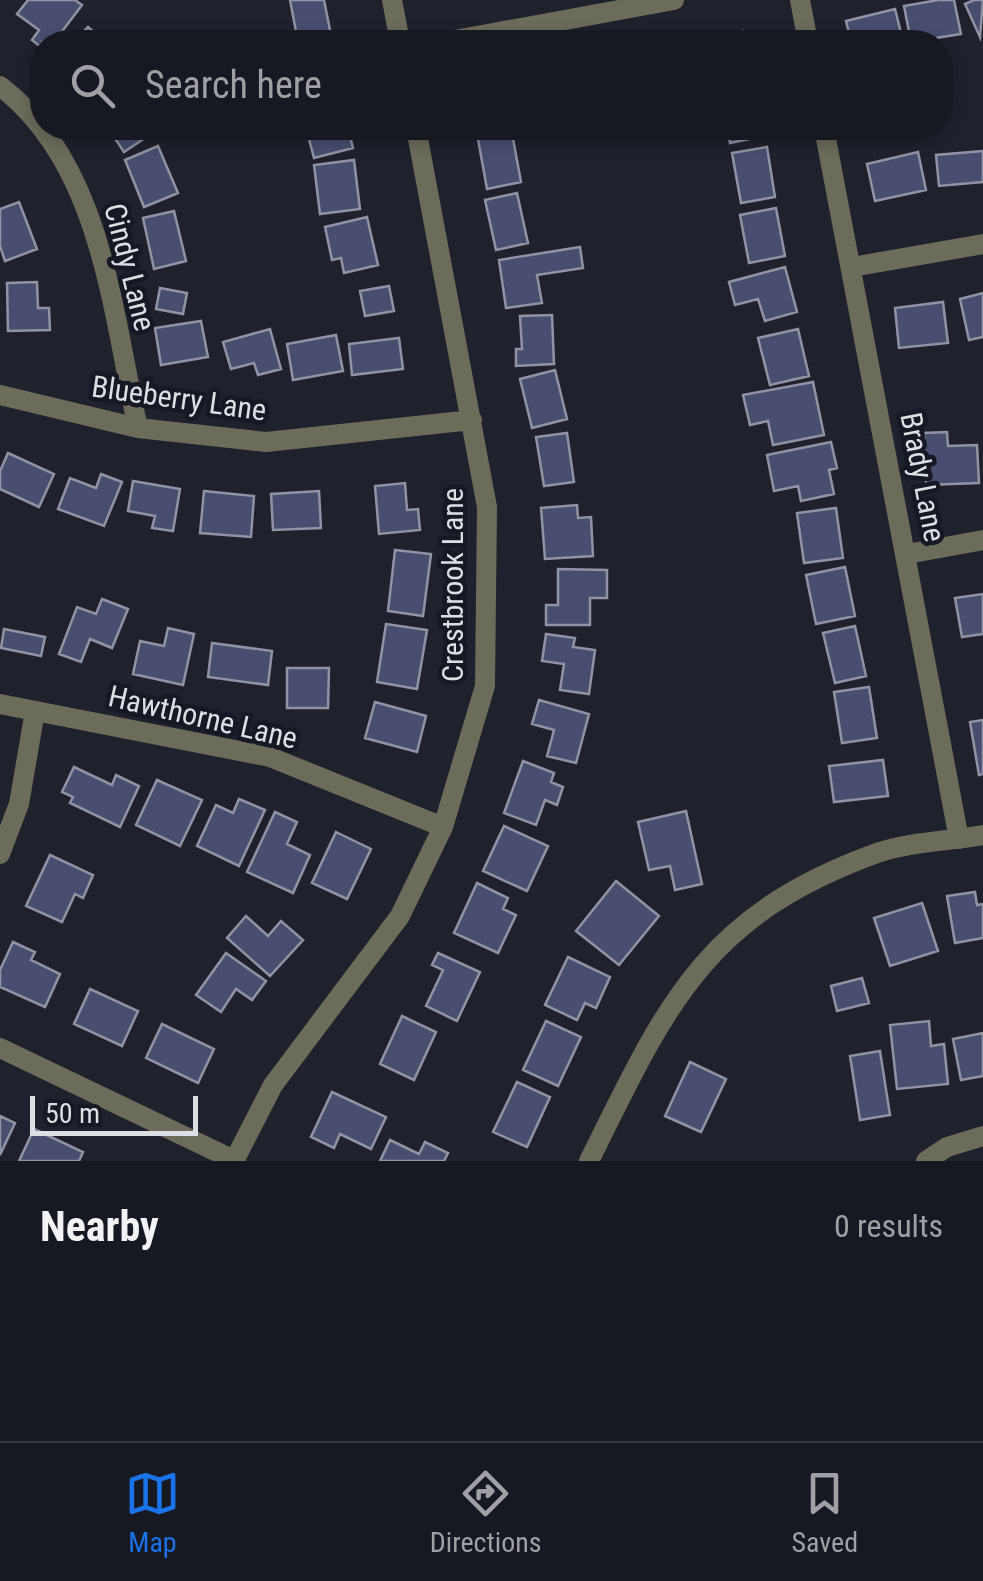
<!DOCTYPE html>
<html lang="en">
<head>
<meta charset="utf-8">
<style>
  body { margin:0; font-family:"Roboto Condensed",sans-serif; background:#24262f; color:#f1f3f6 }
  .scale { position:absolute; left:30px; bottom:25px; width:168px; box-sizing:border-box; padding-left:10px; border:5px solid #dddfe7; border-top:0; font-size:28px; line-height:35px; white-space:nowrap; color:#dddfe7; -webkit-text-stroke:8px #161823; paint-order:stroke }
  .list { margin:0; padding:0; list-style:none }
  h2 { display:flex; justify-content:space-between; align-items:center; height:130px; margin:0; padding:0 40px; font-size:42px }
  h2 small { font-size:32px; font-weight:400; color:#9ea0a5 }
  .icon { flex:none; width:55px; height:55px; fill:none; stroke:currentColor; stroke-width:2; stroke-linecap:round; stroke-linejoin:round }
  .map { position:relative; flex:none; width:983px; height:1161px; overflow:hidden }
  .search { position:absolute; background:#171922; box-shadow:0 5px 15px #0003; left:30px; right:30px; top:30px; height:110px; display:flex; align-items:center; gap:25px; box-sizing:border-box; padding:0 35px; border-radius:40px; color:#9ea0a5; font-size:38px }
  .sheet { height:280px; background:#171922 }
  nav { display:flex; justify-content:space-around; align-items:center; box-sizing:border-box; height:140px; border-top:2px solid #363840; background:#171922; font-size:28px; color:#9ea0a5 }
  nav a { display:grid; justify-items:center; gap:5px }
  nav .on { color:#1a73e8 }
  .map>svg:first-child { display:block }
  .building { fill:#494e71; stroke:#9093a2; stroke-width:2.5 }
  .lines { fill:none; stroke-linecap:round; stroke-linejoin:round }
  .minor { stroke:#6c6c5b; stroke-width:20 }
  .tertiary { stroke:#6c6c5b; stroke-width:20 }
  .labels { text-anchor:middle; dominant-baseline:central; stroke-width:9; stroke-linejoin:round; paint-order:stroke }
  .street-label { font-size:30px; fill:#dddfe7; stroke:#161823 }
</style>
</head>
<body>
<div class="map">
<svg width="983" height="1161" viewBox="0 0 983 1161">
  <rect width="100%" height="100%" fill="#1f212d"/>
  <path class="building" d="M 28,0 L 75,0 L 82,5 L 54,42 L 42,42 L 42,48 L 32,40 L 39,30 L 17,14 Z
    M 290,0 L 324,0 L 330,30 L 297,37 Z
    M 938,0 L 954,0 L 961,34 L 911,42 L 904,6 Z
    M 974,0 L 983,0 L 980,37 L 965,4 Z
    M 895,9 L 903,41 L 851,42 L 846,21 Z
    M 88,27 L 105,42 L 73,42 Z
    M 743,31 L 745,42 L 688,42 L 688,40 Z
    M 108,128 L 146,128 L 151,134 L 124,152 Z
    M 306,128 L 348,128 L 353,148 L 314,158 Z
    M 727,128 L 762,128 L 764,136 L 730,143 Z
    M 512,133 L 521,182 L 487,189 L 478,139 Z
    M 158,146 L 178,193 L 144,207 L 125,160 Z
    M 767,147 L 775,197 L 741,203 L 732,153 Z
    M 983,151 L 983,182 L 939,186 L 936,155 Z
    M 918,152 L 926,190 L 875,201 L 867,164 Z
    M 354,160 L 360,209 L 320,214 L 314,165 Z
    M 517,193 L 528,243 L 496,250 L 485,200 Z
    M 19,202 L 37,249 L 5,261 L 0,246 L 0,209 Z
    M 776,208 L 785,256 L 749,263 L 740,215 Z
    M 174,211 L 186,261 L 154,269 L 143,218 Z
    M 367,217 L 378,265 L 344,273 L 341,258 L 332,260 L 325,227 Z
    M 580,247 L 583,268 L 537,275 L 542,303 L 506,308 L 499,260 Z
    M 785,267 L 797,312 L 765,321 L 758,299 L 735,305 L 729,282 Z
    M 37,282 L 38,308 L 49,308 L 50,330 L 8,331 L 7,283 Z
    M 389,286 L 394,311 L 365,316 L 360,291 Z
    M 160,288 L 187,293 L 183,314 L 156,309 Z
    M 983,293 L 983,337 L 969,340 L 960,299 Z
    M 943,302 L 948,343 L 899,348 L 895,308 Z
    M 552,315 L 554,364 L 516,366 L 516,349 L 522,349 L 520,316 Z
    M 201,321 L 208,357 L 161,365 L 155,328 Z
    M 270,329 L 281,369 L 258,375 L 254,363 L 231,369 L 223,342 Z
    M 798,329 L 809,376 L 770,385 L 758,338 Z
    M 336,335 L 343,371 L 293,380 L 287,344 Z
    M 399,338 L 403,369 L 352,375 L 349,344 Z
    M 555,370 L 567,419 L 532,428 L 520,379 Z
    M 813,382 L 824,435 L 773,445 L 768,421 L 750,425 L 743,395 Z
    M 947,432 L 948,446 L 977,445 L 979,483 L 926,485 L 924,433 Z
    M 567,433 L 574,482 L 544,486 L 536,437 Z
    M 831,442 L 837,468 L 829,470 L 834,494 L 801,501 L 798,486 L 774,491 L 767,455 Z
    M 8,453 L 54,474 L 39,507 L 0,489 L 0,471 Z
    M 101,474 L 122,482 L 104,526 L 58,509 L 70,478 L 96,488 Z
    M 133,481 L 180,489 L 173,531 L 152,528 L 155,516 L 128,511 Z
    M 405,483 L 407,510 L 418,509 L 420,530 L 379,534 L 375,486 Z
    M 204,491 L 254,496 L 251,537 L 200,533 Z
    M 319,491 L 321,528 L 273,530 L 271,494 Z
    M 577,505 L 578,518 L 591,517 L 593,556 L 545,559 L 541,508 Z
    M 836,508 L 843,558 L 804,563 L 797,513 Z
    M 395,550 L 431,554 L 423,616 L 388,611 Z
    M 845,567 L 855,616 L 816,624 L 806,575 Z
    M 558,569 L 607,570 L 607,598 L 590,598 L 590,625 L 546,625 L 546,605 L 558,605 Z
    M 983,594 L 983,634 L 962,637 L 955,598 Z
    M 102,599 L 128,609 L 112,648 L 90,639 L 81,662 L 59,654 L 77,607 L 96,614 Z
    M 386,624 L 427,630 L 417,689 L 377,682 Z
    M 855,626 L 866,676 L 835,683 L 823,633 Z
    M 168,628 L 194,634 L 183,685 L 133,674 L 140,641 L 164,646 Z
    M 4,629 L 45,637 L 41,656 L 1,648 Z
    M 546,634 L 575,638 L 573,647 L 595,650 L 589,694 L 560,690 L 564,664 L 542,661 Z
    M 212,643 L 272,651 L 268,685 L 208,677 Z
    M 287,668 L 329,668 L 328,708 L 287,708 Z
    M 869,687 L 877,738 L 842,743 L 834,692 Z
    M 539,700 L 589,714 L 576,763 L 547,756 L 554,730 L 532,724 Z
    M 375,702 L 426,716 L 417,752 L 365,738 Z
    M 983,720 L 983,774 L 979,775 L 970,722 Z
    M 883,760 L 888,796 L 834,802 L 829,766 Z
    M 523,761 L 554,773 L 551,782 L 563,787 L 557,805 L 545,800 L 536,825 L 504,813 Z
    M 74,767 L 112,785 L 116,775 L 139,786 L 120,827 L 70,803 L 73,797 L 62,792 Z
    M 157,780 L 202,800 L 180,846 L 136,825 Z
    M 239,799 L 265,810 L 239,866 L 197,846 L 216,805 L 233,813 Z
    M 686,811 L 702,884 L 675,890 L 670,866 L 649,870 L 638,822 Z
    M 275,812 L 297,822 L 287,844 L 310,855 L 293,893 L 247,872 Z
    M 504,826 L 548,846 L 527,891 L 483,871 Z
    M 336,832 L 371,849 L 347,899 L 312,883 Z
    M 50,855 L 93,875 L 83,898 L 75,894 L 62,922 L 26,906 Z
    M 616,881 L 659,916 L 619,965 L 576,931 Z
    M 477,883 L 508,898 L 503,909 L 516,915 L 498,953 L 454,933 Z
    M 975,892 L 977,905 L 983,904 L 983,938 L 955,943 L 947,896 Z
    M 922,903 L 938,951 L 890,966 L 874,918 Z
    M 246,916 L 268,936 L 281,921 L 303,940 L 270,976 L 227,938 Z
    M 13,942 L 35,952 L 31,960 L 60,974 L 45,1007 L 0,987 L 0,970 Z
    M 226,953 L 266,981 L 252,1000 L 236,989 L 221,1012 L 196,995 Z
    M 438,953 L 480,972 L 457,1021 L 426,1006 L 443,970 L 432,965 Z
    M 568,957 L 610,977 L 596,1008 L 585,1003 L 577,1020 L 545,1005 Z
    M 862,978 L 869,1003 L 837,1011 L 831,986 Z
    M 90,989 L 138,1011 L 122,1046 L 74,1024 Z
    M 402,1016 L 436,1032 L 414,1080 L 380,1064 Z
    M 546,1021 L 581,1037 L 558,1086 L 523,1070 Z
    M 929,1021 L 931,1046 L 944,1044 L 948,1084 L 897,1089 L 890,1025 Z
    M 162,1024 L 214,1049 L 198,1083 L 146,1058 Z
    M 983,1033 L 983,1076 L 961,1080 L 953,1039 Z
    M 880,1051 L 890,1115 L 860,1120 L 850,1056 Z
    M 690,1062 L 726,1079 L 701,1132 L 665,1116 Z
    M 517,1082 L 550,1097 L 527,1147 L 493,1132 Z
    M 332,1092 L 386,1117 L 371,1149 L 340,1134 L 334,1148 L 311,1137 Z
    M 0,1116 L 15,1123 L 0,1155 Z
    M 34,1129 L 83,1152 L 79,1161 L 19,1161 Z
    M 390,1140 L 419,1154 L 425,1142 L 448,1153 L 444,1161 L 380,1161 Z"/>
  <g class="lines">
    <path class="minor" d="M 392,0 L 400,42
      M 800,0 L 808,42
      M 444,42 L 674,0
      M 0,86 C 102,164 112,312 138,428
      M 824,128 L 959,839
      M 852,267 L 983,244
      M 0,395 L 138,428 L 266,442 L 472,420
      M 907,554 L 983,540
      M 0,704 L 270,757 L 443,827
      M 0,854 L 19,804 L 35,711
      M 234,1161 L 273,1085 L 400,916 L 443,827 L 485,686 L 487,507 L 416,128
      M 589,1161 C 666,1006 703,916 877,853 C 909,842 949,841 983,835
      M 926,1161 L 947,1147 L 983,1136"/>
    <path class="tertiary" d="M 0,1048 L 236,1161"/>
  </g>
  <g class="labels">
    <g class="street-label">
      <text transform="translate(130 267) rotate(76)">Cindy Lane</text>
      <text transform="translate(179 398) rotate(8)">Blueberry Lane</text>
      <text transform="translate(923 477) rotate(79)">Brady Lane</text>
      <text transform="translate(452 585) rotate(-90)">Crestbrook Lane</text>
      <text transform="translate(203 717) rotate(13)">Hawthorne Lane</text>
    </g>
  </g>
</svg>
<div class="scale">50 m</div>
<div class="search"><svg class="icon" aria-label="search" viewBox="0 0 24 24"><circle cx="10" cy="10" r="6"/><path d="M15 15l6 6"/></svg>Search here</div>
</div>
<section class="sheet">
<h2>Nearby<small>0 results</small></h2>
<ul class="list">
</ul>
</section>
<nav>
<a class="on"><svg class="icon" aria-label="map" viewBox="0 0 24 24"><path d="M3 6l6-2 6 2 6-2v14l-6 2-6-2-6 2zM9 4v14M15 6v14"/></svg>Map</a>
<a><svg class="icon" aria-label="directions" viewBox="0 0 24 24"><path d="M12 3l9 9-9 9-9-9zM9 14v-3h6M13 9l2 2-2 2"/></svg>Directions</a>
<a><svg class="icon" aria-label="saved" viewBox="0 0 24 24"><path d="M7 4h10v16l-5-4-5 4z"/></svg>Saved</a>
</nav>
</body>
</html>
